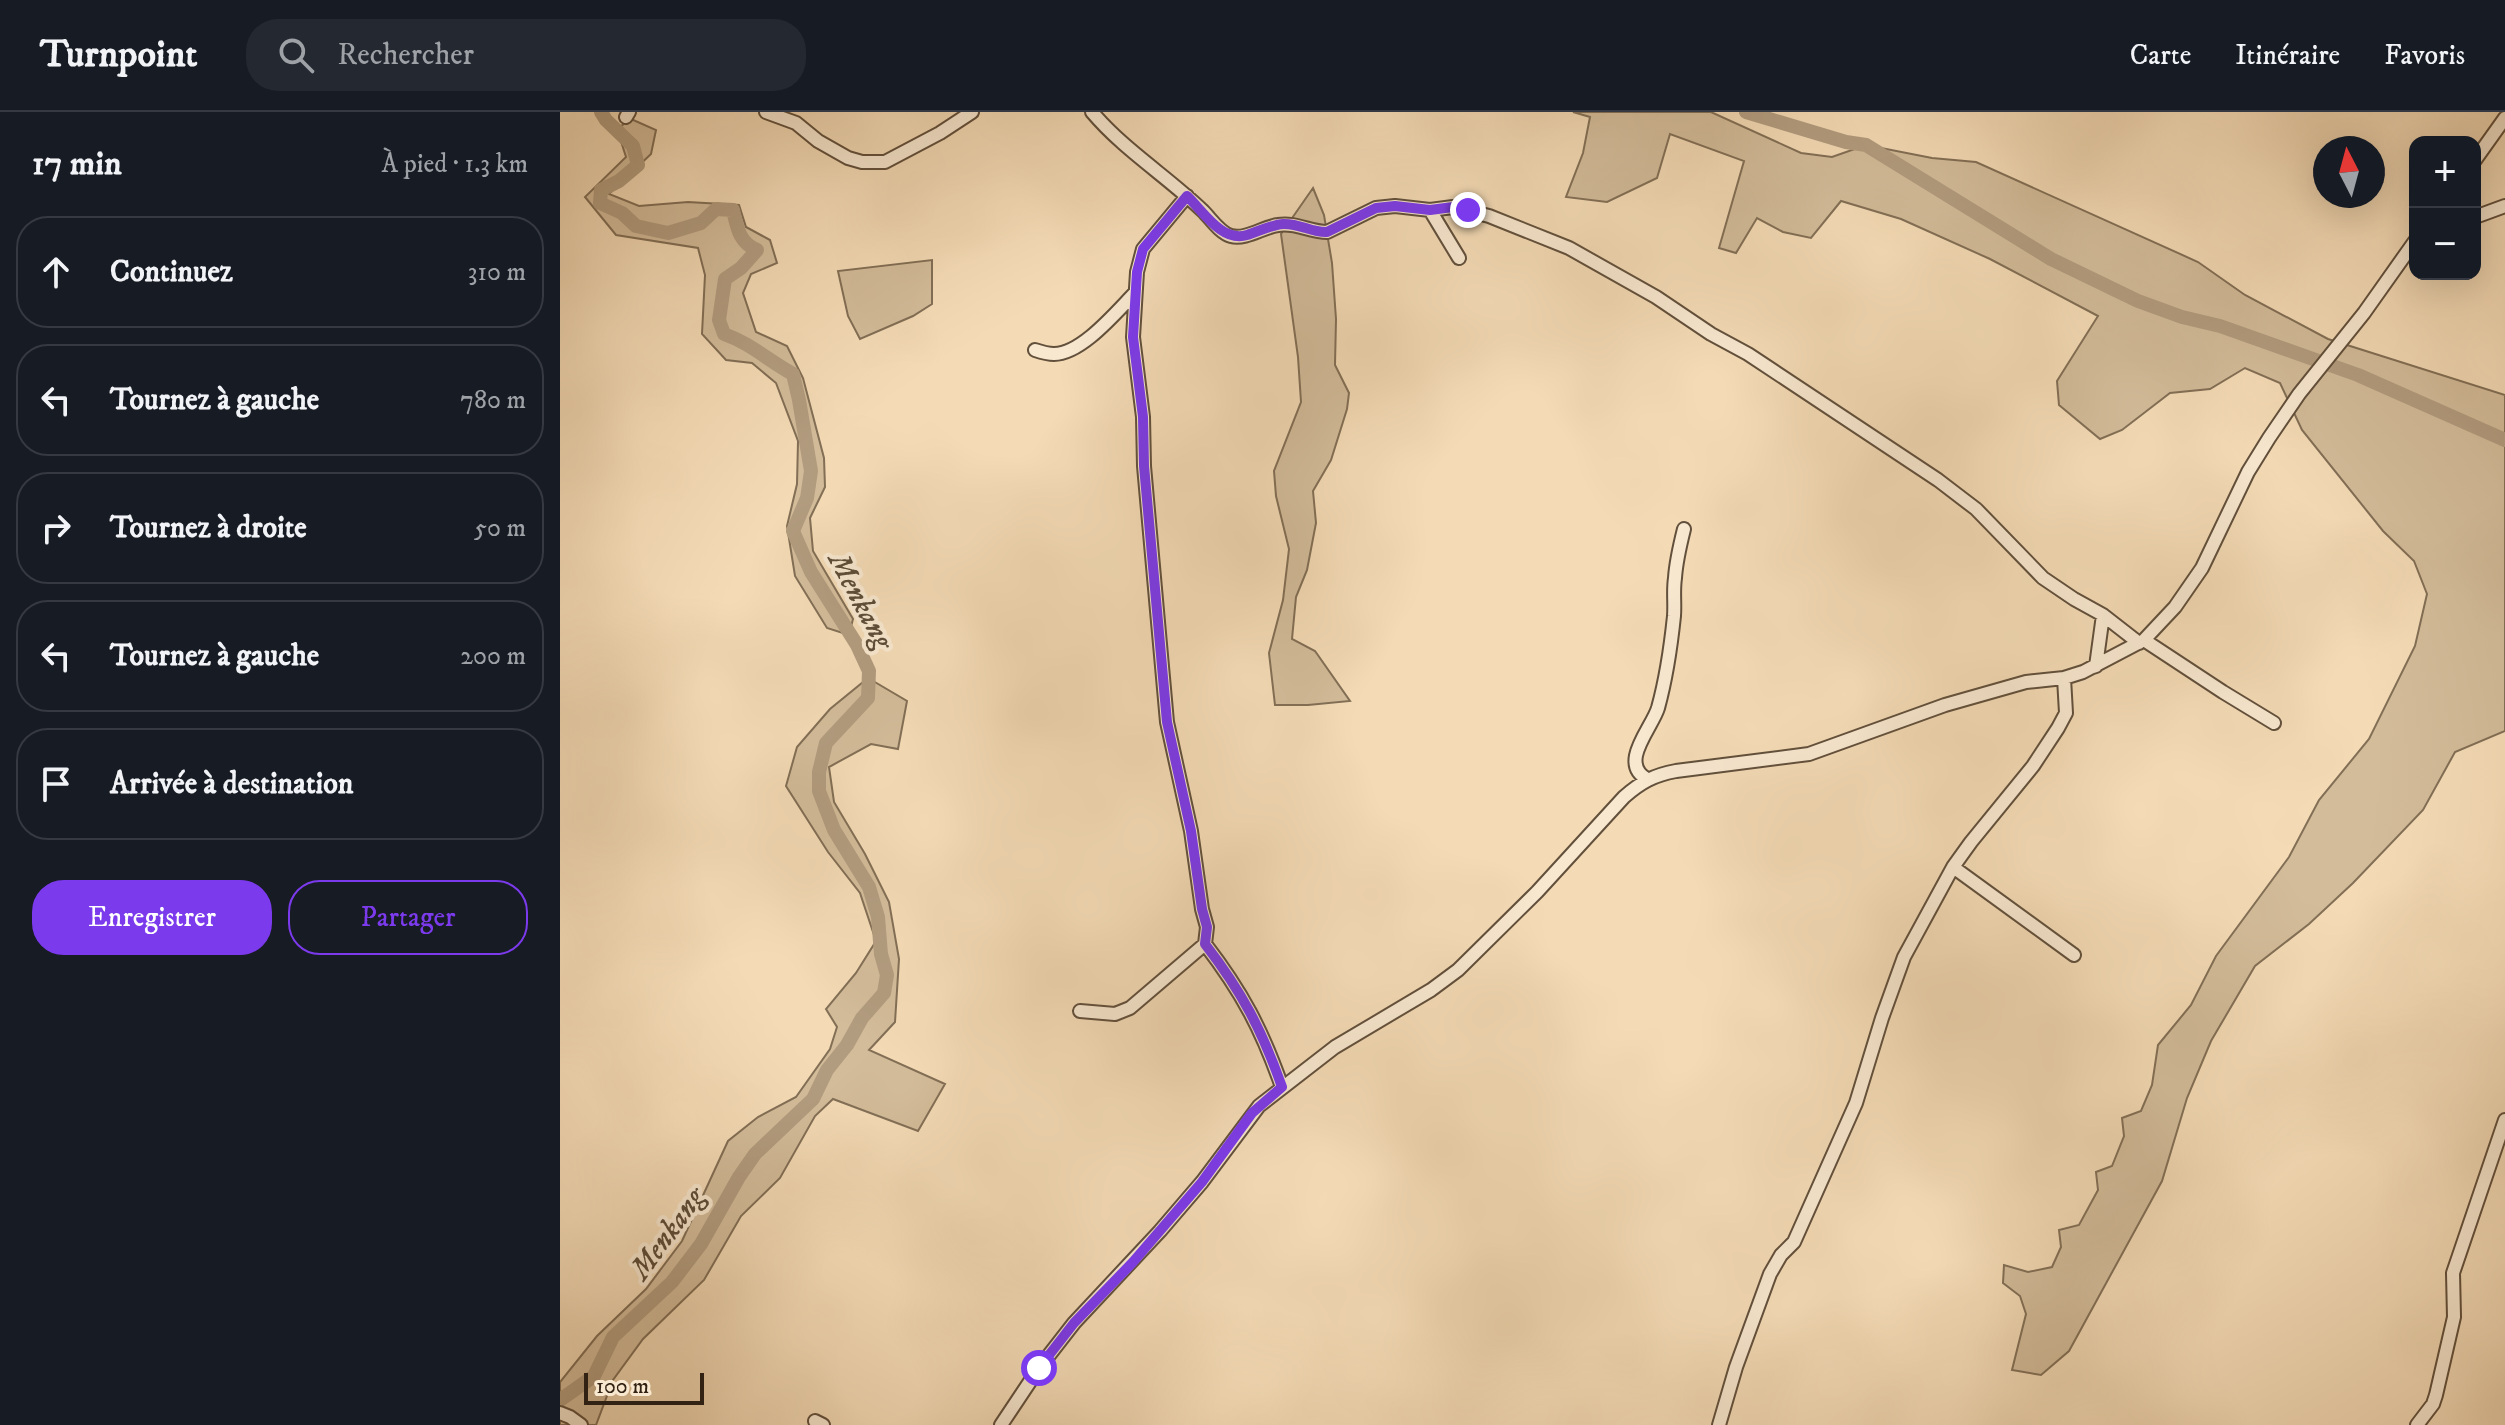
<!DOCTYPE html>
<html lang="fr">
<head>
<meta charset="utf-8">
<style>
  body { margin:0; font-family:"IM FELL DW Pica",serif; background:#242831; color:#f1f3f6 }
  .controls { position:absolute; right:24px; top:24px; display:grid; overflow:hidden; border-radius:16px; box-shadow:0 8px 32px #0002 }
  .controls button { width:72px; height:72px; display:grid; place-items:center; padding:0; border:0; border-bottom:2px solid #363941; background:#171b24; color:#f1f3f6; font:40px sans-serif }
  .compass { position:absolute; left:1753px; top:24px; width:72px; height:72px; border-radius:50%; background:#171b24; box-shadow:0 8px 32px #0002; rotate:354deg }
  .scale { position:absolute; left:24px; bottom:20px; width:120px; box-sizing:border-box; padding-left:8px; border:4px solid #312213; border-top:0; font-size:22px; line-height:28px; white-space:nowrap; color:#312213; -webkit-text-stroke:6px #f8e8d0; paint-order:stroke }
  .stop { position:absolute; width:24px; height:24px; margin:-18px; border:6px solid #7c3aed; border-radius:50%; background:#fff }
  .stop.end { background:#7c3aed; border-color:#fff; box-shadow:0 2px 8px #0008 }
  .list { margin:0; padding:0; list-style:none }
  h2 { display:flex; justify-content:space-between; align-items:center; height:104px; margin:0; padding:0 32px; font-size:34px }
  h2 small { font-size:26px; font-weight:400; color:#9ea1a6 }
  .list li { display:grid; grid-template-columns:52px 1fr auto; gap:24px; align-items:center; box-sizing:border-box; height:112px; margin:0 16px 16px; padding:0 16px; border:2px solid #363941; border-radius:32px }
  .list b { display:block; font-size:30px; white-space:nowrap }
  .list em { font-size:26px; font-style:normal; color:#9ea1a6 }
  .actions { display:flex; gap:16px; padding:24px 32px }
  .actions a { flex:1; padding:18px 0; border:2px solid #7c3aed; border-radius:32px; text-align:center; font-size:28px; color:#7c3aed }
  .actions .main { background:#7c3aed; color:#fff }
  .icon { flex:none; width:44px; height:44px; fill:none; stroke:currentColor; stroke-width:2; stroke-linecap:round; stroke-linejoin:round }
  .map { position:relative; flex:none; width:1945px; height:1313px; overflow:hidden }
  header { display:flex; align-items:center; gap:48px; box-sizing:border-box; height:112px; padding:0 40px; background:#171b24; border-bottom:2px solid #363941 }
  header strong { font-size:38px }
  nav { display:flex; gap:44px; margin-inline-start:auto; font-size:28px }
  .search { width:560px; height:72px; background:#242831; display:flex; align-items:center; gap:20px; box-sizing:border-box; padding:0 28px; border-radius:32px; color:#9ea1a6; font-size:30px }
  main { display:flex }
  aside { flex:1; background:#171b24 }
  .map>svg:first-child { display:block }
  .green { fill:#d3bc9a; stroke:#826f56; stroke-width:2 }
  .lines { fill:none; stroke-linecap:round; stroke-linejoin:round }
  .river { stroke:#b29c7f; stroke-width:14 }
  .minor-casing { stroke:#62503c; stroke-width:16 }
  .minor { stroke:#f8e8d0; stroke-width:12 }
  .route { stroke:#7c3aed; stroke-width:10 }
  .labels { text-anchor:middle; dominant-baseline:central; stroke-width:8; stroke-linejoin:round; paint-order:stroke }
  .water-label { font-size:30px; font-style:italic; fill:#5e4d39; stroke:#f8e8d0 }
</style>
</head>
<body>
<header>
<strong>Turnpoint</strong>
<div class="search"><svg class="icon" aria-label="search" viewBox="0 0 24 24"><circle cx="10" cy="10" r="6"/><path d="M15 15l6 6"/></svg>Rechercher</div>
<nav><a>Carte</a><a>Itinéraire</a><a>Favoris</a></nav>
</header>
<main>
<aside>
<h2>17 min<small>À pied · 1.3 km</small></h2>
<ul class="list">
<li><svg class="icon" aria-label="ahead" viewBox="0 0 24 24"><path d="M12 20V5M6 11l6-6 6 6"/></svg><div><b>Continuez</b></div><em>310 m</em></li>
<li><svg class="icon" aria-label="left" viewBox="0 0 24 24"><path d="M17 20v-9H6M10 6l-5 5 5 5"/></svg><div><b>Tournez à gauche</b></div><em>780 m</em></li>
<li><svg class="icon" aria-label="right" viewBox="0 0 24 24"><path d="M7 20v-9h11M14 6l5 5-5 5"/></svg><div><b>Tournez à droite</b></div><em>50 m</em></li>
<li><svg class="icon" aria-label="left" viewBox="0 0 24 24"><path d="M17 20v-9H6M10 6l-5 5 5 5"/></svg><div><b>Tournez à gauche</b></div><em>200 m</em></li>
<li><svg class="icon" aria-label="arrive" viewBox="0 0 24 24"><path d="M6 21V4h12l-3 4 3 4H6"/></svg><div><b>Arrivée à destination</b></div></li>
</ul>
<div class="actions"><a class="main">Enregistrer</a><a>Partager</a></div>
</aside>
<div class="map">
<svg width="1945" height="1313" viewBox="0 0 1945 1313">
  <rect width="100%" height="100%" fill="#f4dbb6"/>
  <filter id="stains"><feTurbulence type="fractalNoise" baseFrequency=".0025" numOctaves="4"/><feColorMatrix values="0 0 0 0 .2 0 0 0 0 .09 0 0 0 0 .02 0 0 0 .5 -.17"/></filter>
  <radialGradient id="worn" r=".72"><stop offset=".6" stop-color="#630" stop-opacity="0"/><stop offset="1" stop-color="#630" stop-opacity=".3"/></radialGradient>
  <path class="green" d="M 1013,0 L 1151,0 L 1241,41 L 1272,45 L 1306,33 L 1372,46 L 1416,50 L 1638,150 L 1685,183 L 1768,227 L 1945,283 L 1945,619 L 1895,640 L 1863,698 L 1793,771 L 1749,812 L 1695,854 L 1651,929 L 1627,986 L 1602,1069 L 1509,1239 L 1481,1263 L 1452,1258 L 1466,1202 L 1460,1184 L 1443,1171 L 1444,1153 L 1468,1160 L 1492,1155 L 1501,1135 L 1499,1118 L 1519,1113 L 1538,1078 L 1536,1060 L 1552,1054 L 1564,1024 L 1562,1006 L 1581,999 L 1592,973 L 1598,933 L 1631,893 L 1656,844 L 1729,745 L 1759,688 L 1809,627 L 1855,534 L 1867,482 L 1854,449 L 1823,419 L 1742,318 L 1720,271 L 1685,256 L 1650,277 L 1610,281 L 1562,318 L 1540,327 L 1499,293 L 1497,269 L 1538,204 L 1430,147 L 1341,107 L 1281,89 L 1251,126 L 1223,120 L 1197,106 L 1176,141 L 1159,136 L 1184,49 L 1110,22 L 1097,66 L 1047,90 L 1006,85 L 1023,41 L 1030,5 Z
    M 71,7 L 96,18 L 91,42 L 49,82 L 79,94 L 128,90 L 179,93 L 186,115 L 210,128 L 217,151 L 191,162 L 183,181 L 196,220 L 227,234 L 243,266 L 264,346 L 265,375 L 250,406 L 253,439 L 293,507 L 289,523 L 267,516 L 235,464 L 227,414 L 237,372 L 238,329 L 216,271 L 192,251 L 166,248 L 142,222 L 145,163 L 138,136 L 56,123 L 25,85 L 66,45 L 57,17 Z
    M 753,76 L 764,103 L 772,151 L 776,207 L 775,253 L 789,281 L 787,297 L 771,348 L 753,379 L 756,411 L 747,458 L 736,485 L 732,527 L 755,539 L 790,589 L 748,593 L 715,593 L 709,541 L 723,488 L 729,437 L 716,384 L 714,359 L 741,290 L 738,245 L 721,122 Z
    M 372,148 L 372,192 L 353,204 L 300,227 L 288,204 L 278,159 Z
    M 308,566 L 347,589 L 338,637 L 311,632 L 269,655 L 274,690 L 305,742 L 329,790 L 339,847 L 335,910 L 309,938 L 385,972 L 358,1019 L 273,987 L 255,1004 L 220,1066 L 181,1104 L 144,1168 L 83,1227 L 53,1268 L 36,1313 L 0,1313 L 0,1270 L 37,1224 L 86,1177 L 122,1129 L 168,1029 L 198,1005 L 236,985 L 270,937 L 277,915 L 266,897 L 296,861 L 316,829 L 300,781 L 268,740 L 226,674 L 237,635 L 270,597 Z"/>
  <g class="lines">
    <path class="river" d="M 1186,0 L 1286,30 L 1306,33 L 1491,147 L 1578,189 L 1622,205 L 1660,214 L 1798,263 L 1945,328
      M 0,1288 L 34,1264 L 53,1225 L 112,1170 L 141,1132 L 179,1065 L 195,1042 L 253,987 L 267,958 L 287,933 L 302,906 L 324,881 L 327,863 L 321,842 L 318,805 L 309,775 L 274,718 L 259,679 L 259,660 L 266,631 L 308,586 L 309,559 L 297,533 L 251,460 L 233,419 L 247,386 L 251,359 L 239,288 L 233,262 C 209,249 190,231 164,222 L 159,208 L 165,167 L 181,156 L 197,138 C 179,131 177,115 173,98 L 156,97 L 141,111 L 108,121 L 76,114 L 62,101 L 40,91 L 41,78 L 59,69 L 78,53 L 73,34 L 46,8 L 41,0"/>
    <defs>
      <path id="minor" d="M 206,0 L 236,11 L 258,29 L 288,46 L 302,50 L 325,50 L 380,21 L 412,0
        M 532,0 C 564,38 608,65 643,99 C 651,107 660,121 671,124 C 686,128 703,115 718,113 C 736,110 750,120 767,120 L 816,96 L 835,94 L 870,98 L 893,95 L 929,104 L 1009,136 L 1096,185 L 1151,222 L 1188,242 L 1378,368 L 1416,397 L 1483,466 L 1514,487 L 1543,503 L 1579,531
        M 66,5 L 69,0
        M 1915,48 L 1945,6
        M 627,84 L 583,137 L 577,160 L 573,225 L 583,305 L 584,354 L 607,610 L 631,719 L 642,797 L 647,815 L 645,832 C 682,880 702,918 722,975
        M 870,98 L 899,146
        M 1915,105 L 1945,94
        M 475,238 C 481,240 488,242 494,242 C 522,242 557,199 575,181
        M 1584,528 L 1663,580 L 1714,611
        M 1533,555 L 1536,554 L 1543,503
        M 1087,667 C 1058,651 1092,616 1098,596 C 1106,567 1111,533 1114,504 C 1115,491 1113,479 1115,466 C 1116,450 1120,433 1124,417
        M 1393,755 L 1514,843
        M 520,899 L 555,902 L 570,896 L 645,832
        M 0,1301 L 10,1305 L 21,1313
        M 255,1309 L 263,1313
        M 441,1313 L 479,1256 L 514,1211 L 600,1119 L 642,1070 L 699,994 L 775,935 L 871,878 L 898,858 L 977,780 L 1064,685 C 1081,670 1094,663 1116,659 L 1249,642 L 1385,593 L 1466,570 L 1504,566 L 1523,560 L 1584,528 L 1615,495 L 1642,456 L 1688,360 L 1709,326 L 1739,282 L 1804,201 L 1855,129
        M 1159,1313 L 1176,1255 L 1210,1162 L 1221,1143 L 1234,1130 L 1296,991 L 1322,906 L 1344,845 L 1393,755 L 1411,730 L 1473,654 L 1498,616 L 1506,601 L 1504,566
        M 1857,1313 L 1873,1292 L 1876,1283 L 1894,1205 L 1893,1161 L 1945,1008"/>
    </defs>
    <use href="#minor" class="minor-casing"/>
    <use href="#minor" class="minor"/>
  </g>
  <g class="lines">
    <path class="route" d="M 479,1256 L 514,1211 L 573,1150 L 642,1070 L 692,1001 L 722,975 C 702,918 682,880 645,832 L 647,815 L 642,797 L 631,719 L 607,610 L 584,354 L 583,305 L 573,225 L 577,160 L 583,137 L 627,84 C 643,99 662,131 687,123 C 699,119 711,113 723,112 C 739,111 752,121 767,120 L 816,96 L 835,94 L 870,98 L 893,95 L 908,98"/>
  </g>
  <g class="labels">
    <g class="water-label">
      <text transform="translate(300 489) rotate(62)">Menkang</text>
      <text transform="translate(108 1122) rotate(-54)">Menkang</text>
    </g>
  </g>
  <rect width="100%" height="100%" filter="url(#stains)"/>
  <rect width="100%" height="100%" fill="url(#worn)"/>
</svg>
<div class="controls">
<button>+</button>
<button>−</button>
</div>
<svg class="compass" viewBox="-18 -18 36 36"><path d="M0-13l5 13h-10z" fill="#e53935"/><path d="M0 13l5-13h-10z" fill="#9ea1a6"/></svg>
<div class="scale">100 m</div>
<div class="stop" style="left:479px;top:1256px"></div>
<div class="stop end" style="left:908px;top:98px"></div>
</div>
</main>
</body>
</html>
